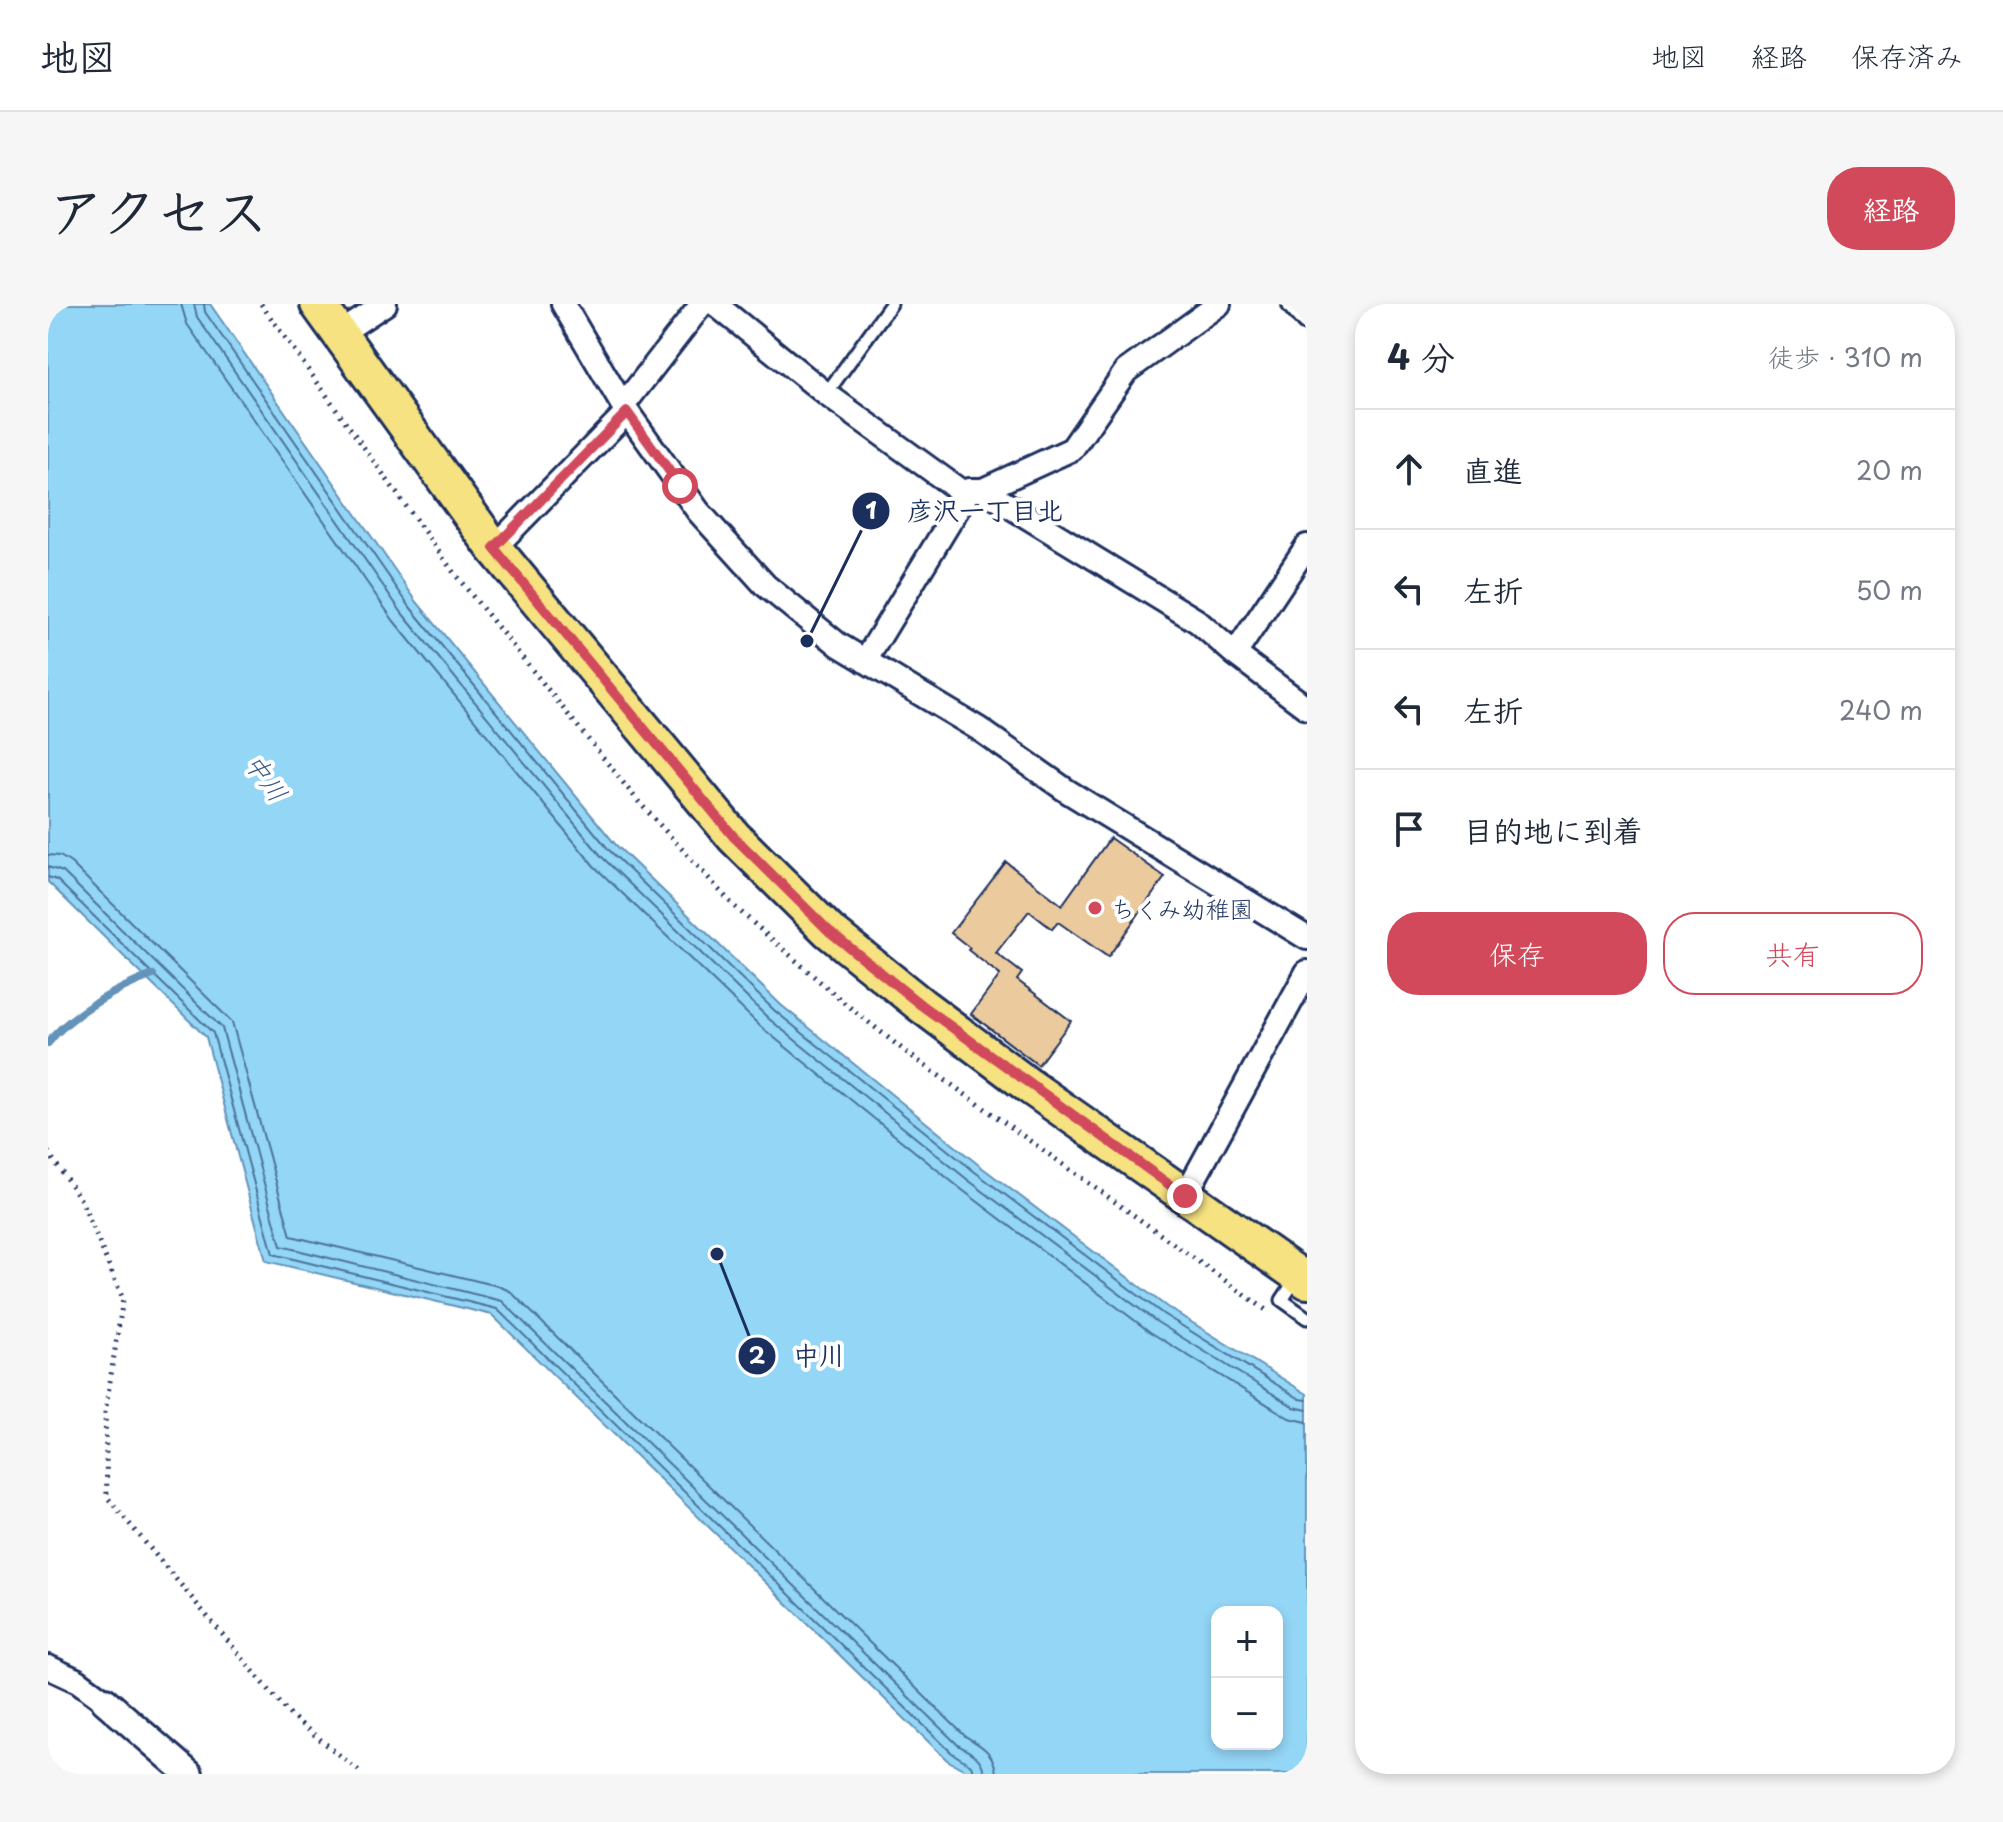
<!DOCTYPE html>
<html lang="ja">
<head>
<meta charset="utf-8">
<style>
  body { margin:0; font-family:"Playpen Sans","Klee One",sans-serif; background:#f6f6f7; color:#1f2937 }
  .controls { position:absolute; right:24px; bottom:24px; display:grid; overflow:hidden; border-radius:16px; box-shadow:0 4px 12px #0003 }
  .controls button { width:72px; height:72px; display:grid; place-items:center; padding:0; border:0; border-bottom:2px solid #e0e1e3; background:#fff; color:#1f2937; font:40px sans-serif }
  .stop { position:absolute; width:24px; height:24px; margin:-18px; border:6px solid #d1495b; border-radius:50%; background:#fff }
  .stop.end { background:#d1495b; border-color:#fff; box-shadow:0 2px 8px #0008 }
  .list { margin:0; padding:0; list-style:none }
  h2 { display:flex; justify-content:space-between; align-items:center; height:104px; margin:0; padding:0 32px; font-size:34px }
  h2 small { font-size:26px; font-weight:400; color:#747a83 }
  .list li { display:grid; grid-template-columns:52px 1fr auto; gap:24px; align-items:center; box-sizing:border-box; height:120px; padding:0 32px; border-top:2px solid #e0e1e3 }
  .list b { display:block; font-size:30px; white-space:nowrap }
  .list em { font-size:26px; font-style:normal; color:#747a83 }
  .actions { display:flex; gap:16px; padding:24px 32px }
  .actions a { flex:1; padding:18px 0; border:2px solid #d1495b; border-radius:32px; text-align:center; font-size:28px; color:#d1495b }
  .actions .main { background:#d1495b; color:#fff }
  .icon { flex:none; width:44px; height:44px; fill:none; stroke:currentColor; stroke-width:2; stroke-linecap:round; stroke-linejoin:round }
  .map { position:relative; flex:none; width:1259px; height:1470px; overflow:hidden; border-radius:32px }
  header { display:flex; align-items:center; gap:48px; box-sizing:border-box; height:112px; padding:0 40px; background:#fff; border-bottom:2px solid #e0e1e3 }
  header strong { font-size:38px }
  nav { display:flex; gap:44px; margin-inline-start:auto; font-size:28px }
  .intro { display:flex; align-items:center; justify-content:space-between; box-sizing:border-box; height:192px; padding:0 48px }
  h1 { margin:0; font-size:56px }
  .button { padding:20px 36px; border-radius:32px; background:#d1495b; color:#fff; font-size:28px; font-weight:700 }
  main { display:flex; gap:48px; padding:0 48px }
  aside { flex:1; background:#fff; border-radius:32px; box-shadow:0 4px 12px #0003 }
  .map>svg:first-child { display:block }
  .water { fill:#94d6f6; stroke:#6493b9; stroke-width:2; fill-rule:evenodd }
  .lines { fill:none; stroke-linecap:round; stroke-linejoin:round }
  .shore { stroke:#4b729b; stroke-width:2 }
  .stream { stroke:#6493b9; stroke-width:8 }
  .building { fill:#ebcb9d; stroke:#1b2f5e; stroke-width:2 }
  .service-casing { stroke:#1b2f5e; stroke-width:17 }
  .minor-casing { stroke:#1b2f5e; stroke-width:28 }
  .tertiary-casing { stroke:#1b2f5e; stroke-width:32 }
  .primary-casing { stroke:#1b2f5e; stroke-width:40 }
  .path { stroke:#1b2f5e; stroke-width:5; stroke-dasharray:2 6; stroke-linecap:butt }
  .service { stroke:#fff; stroke-width:11 }
  .minor { stroke:#fff; stroke-width:22 }
  .tertiary { stroke:#fff; stroke-width:26 }
  .primary { stroke:#f6e281; stroke-width:34 }
  .route { stroke:#d1495b; stroke-width:10 }
  .poi-dot { fill:#d1495b; stroke:#fff; stroke-width:3 }
  .labels { text-anchor:middle; dominant-baseline:central; stroke-width:8; stroke-linejoin:round; paint-order:stroke }
  .poi-label { font-size:24px; fill:#1b2f5e; stroke:#fff; text-anchor:start }
  .water-label { font-size:26px; font-style:italic; fill:#395984; stroke:#fff }
  .leader { fill:none; stroke:#1b2f5e; stroke-width:3 }
  .callout-dot { fill:#1b2f5e; stroke:#fff; stroke-width:3 }
  .mark-label { font-size:24px; text-anchor:middle; font-weight:bold; fill:#fff }
  .callout-label { font-size:26px; text-anchor:middle; font-weight:bold; fill:#1b2f5e; stroke:#fff; stroke-width:8; stroke-linejoin:round; paint-order:stroke }
</style>
</head>
<body>
<header>
<strong>地図</strong>
<nav><a>地図</a><a>経路</a><a>保存済み</a></nav>
</header>
<div class="intro"><h1>アクセス</h1><a class="button">経路</a></div>
<main>
<div class="map">
<svg width="1259" height="1470" viewBox="0 0 1259 1470">
  <rect width="100%" height="100%" fill="#fff"/>
  <filter id="ink" filterUnits="userSpaceOnUse"><feTurbulence type="fractalNoise" baseFrequency=".0125" numOctaves="2"/><feDisplacementMap in="SourceGraphic" scale="16" xChannelSelector="R" yChannelSelector="G"/><feConvolveMatrix kernelMatrix="1 2 1 2 8 2 1 2 1" color-interpolation-filters="sRGB"/></filter>
  <g filter="url(#ink)">
    <path class="water" d="M 0,0 L 162,0 L 369,298 L 567,540 L 733,701 L 932,862 L 1119,1003 L 1259,1090 L 1259,1470 L 924,1470 L 899,1456 L 444,1011 L 218,957 L 158,733 L 0,578 ZM 1229,1308 L 1229,1440 L 1169,1440 L 1169,1308 Z"/>
    <g class="lines">
      <path class="shore" d="M 133,0 L 139,20 L 345,316 L 546,562 L 713,723 L 913,885 L 1102,1028 L 1241,1114 L 1259,1118
        M 146,0 L 149,13 L 354,309 L 554,553 L 721,715 L 920,876 L 1109,1018 L 1246,1103 L 1259,1106
        M 156,0 L 157,8 L 362,303 L 561,546 L 727,707 L 927,868 L 1115,1010 L 1252,1095 L 1259,1096
        M 0,551 L 12,552 L 23,559 L 184,718 L 243,932 L 450,982 L 462,987 L 917,1432 C 934,1442 947,1449 948,1470
        M 0,563 L 15,568 L 174,724 L 233,942 L 454,997 L 910,1441 C 923,1449 935,1453 936,1470
        M 0,573 L 9,576 L 165,729 L 225,950 L 449,1005 L 904,1449 L 923,1461 L 926,1470"/>
      <path class="stream" d="M 0,739 C 23,709 70,684 105,671"/>
    </g>
    <path class="building" d="M 1062,534 L 1117,573 L 1060,653 L 1010,618 L 1004,625 L 981,607 L 948,649 L 974,669 L 969,676 L 1023,717 L 990,761 L 923,710 L 952,671 L 920,646 L 922,644 L 903,629 L 958,558 L 1014,601 Z"/>
    <g class="lines">
      <defs>
        <path id="service" d="M 778,90 L 843,0
          M 1248,975 L 1234,996 L 1259,1014"/>
        <path id="minor" d="M 515,0 L 575,102 L 650,207 L 717,281 L 791,341 L 931,425 L 1019,487 L 1259,634
          M 667,0 L 778,90 L 918,191
          M 1246,0 L 1259,15
          M 291,30 L 337,0
          M 575,102 L 654,0
          M 935,186 L 1149,317 L 1187,350 L 1259,404
          M 446,244 L 579,108
          M 1187,350 L 1259,242
          M 817,357 L 921,186 L 935,186 L 1024,145 L 1078,67 L 1171,0
          M 1137,892 L 1259,668
          M 0,1363 L 30,1377 L 57,1397"/>
        <path id="tertiary" d="M 57,1397 L 141,1470"/>
        <path id="primary" d="M 270,0 L 446,244 L 686,533 L 781,627 L 873,701 L 981,782 L 1259,977"/>
      </defs>
      <use href="#service" class="service-casing"/>
      <use href="#minor" class="minor-casing"/>
      <use href="#tertiary" class="tertiary-casing"/>
      <use href="#primary" class="primary-casing"/>
      <path class="path" d="M 213,0 L 406,269 L 590,497 L 686,602 L 794,697 L 858,748 L 1218,1006
        M 0,848 L 33,896 L 75,995 L 57,1109 L 59,1193 L 243,1412 L 315,1470"/>
      <use href="#service" class="service"/>
      <use href="#minor" class="minor"/>
      <use href="#tertiary" class="tertiary"/>
      <use href="#primary" class="primary"/>
    </g>
  </g>
  <g class="lines" filter="url(#ink)">
    <path class="route" d="M 632,182 L 579,108 L 446,244 L 686,533 L 781,627 L 873,701 L 1137,892"/>
  </g>
  <circle class="poi-dot" cx="1047" cy="604" r="8"/>
  <g class="labels">
    <g class="poi-label">
      <text x="1063" y="604">ちくみ幼稚園</text>
    </g>
    <g class="water-label">
      <text transform="translate(219 473) rotate(54)">中川</text>
    </g>
  </g>
  <path class="leader" d="M759 337L823 207M669 950L709 1052"/>
  <g class="callout-dot">
    <circle cx="759" cy="337" r="8"/>
    <circle cx="669" cy="950" r="8"/>
    <circle cx="823" cy="207" r="20"/>
    <circle cx="709" cy="1052" r="20"/>
  </g>
  <g class="mark-label">
    <text x="823" y="215">1</text>
    <text x="709" y="1060">2</text>
  </g>
  <g class="callout-label">
    <text x="937" y="216">彦沢一丁目北</text>
    <text x="771" y="1061">中川</text>
  </g>
</svg>
<div class="controls">
<button>+</button>
<button>−</button>
</div>
<div class="stop" style="left:632px;top:182px"></div>
<div class="stop end" style="left:1137px;top:892px"></div>
</div>
<aside>
<h2>4 分<small>徒歩 · 310 m</small></h2>
<ul class="list">
<li><svg class="icon" aria-label="ahead" viewBox="0 0 24 24"><path d="M12 20V5M6 11l6-6 6 6"/></svg><div><b>直進</b></div><em>20 m</em></li>
<li><svg class="icon" aria-label="left" viewBox="0 0 24 24"><path d="M17 20v-9H6M10 6l-5 5 5 5"/></svg><div><b>左折</b></div><em>50 m</em></li>
<li><svg class="icon" aria-label="left" viewBox="0 0 24 24"><path d="M17 20v-9H6M10 6l-5 5 5 5"/></svg><div><b>左折</b></div><em>240 m</em></li>
<li><svg class="icon" aria-label="arrive" viewBox="0 0 24 24"><path d="M6 21V4h12l-3 4 3 4H6"/></svg><div><b>目的地に到着</b></div></li>
</ul>
<div class="actions"><a class="main">保存</a><a>共有</a></div>
</aside>
</main>
</body>
</html>
